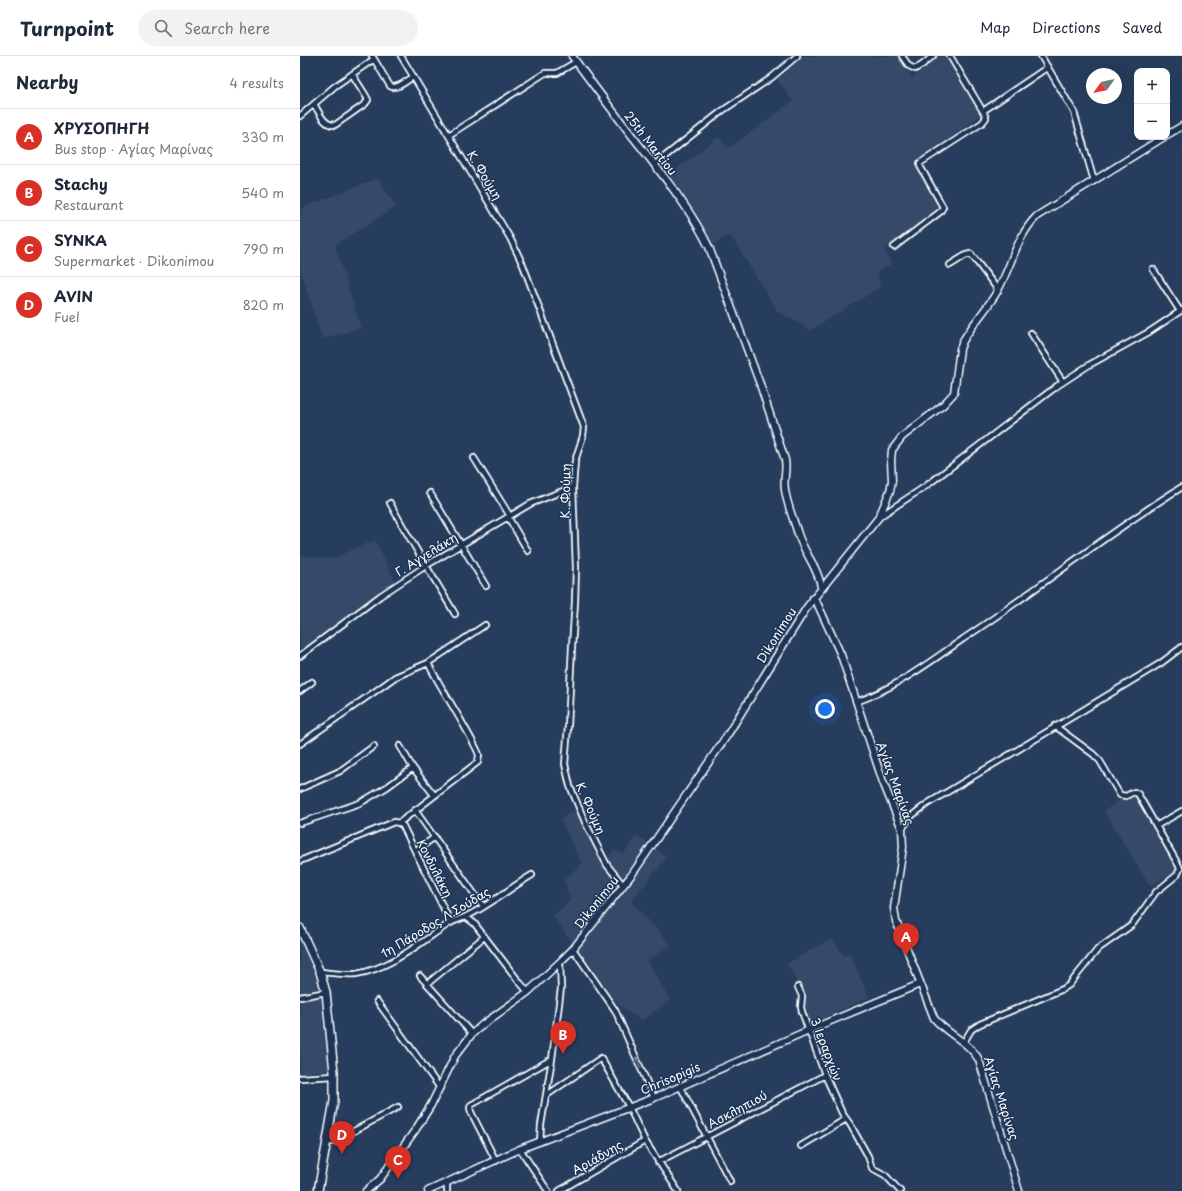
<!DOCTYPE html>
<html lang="en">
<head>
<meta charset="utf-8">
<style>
  body { margin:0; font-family:"Playpen Sans",sans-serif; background:#f2f2f3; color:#1f2937 }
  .controls { position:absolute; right:12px; top:12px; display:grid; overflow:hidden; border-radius:8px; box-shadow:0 4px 16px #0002 }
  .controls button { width:36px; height:36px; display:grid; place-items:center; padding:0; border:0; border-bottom:1px solid #e0e1e3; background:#fff; color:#1f2937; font:20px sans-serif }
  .compass { position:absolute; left:786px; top:12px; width:36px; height:36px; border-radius:50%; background:#fff; box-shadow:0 4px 16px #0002; rotate:237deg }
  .you { position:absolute; left:525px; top:653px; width:14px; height:14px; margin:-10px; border:3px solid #fff; border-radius:50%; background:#1a73e8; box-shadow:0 0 0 6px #1a73e833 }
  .badge { display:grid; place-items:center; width:26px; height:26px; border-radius:50%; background:#d93025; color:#fff; font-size:13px; font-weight:700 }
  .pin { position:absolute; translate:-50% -33px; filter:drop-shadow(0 1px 2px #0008) }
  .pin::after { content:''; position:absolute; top:21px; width:14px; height:12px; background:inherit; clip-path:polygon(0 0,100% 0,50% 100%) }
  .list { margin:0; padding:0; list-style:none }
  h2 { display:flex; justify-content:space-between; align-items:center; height:52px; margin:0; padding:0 16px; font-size:17px }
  h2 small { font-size:13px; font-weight:400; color:#747a83 }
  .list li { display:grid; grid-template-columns:26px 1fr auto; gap:12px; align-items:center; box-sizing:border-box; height:56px; padding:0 16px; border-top:1px solid #e0e1e3 }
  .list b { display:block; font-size:15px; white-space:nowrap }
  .list p { margin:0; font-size:13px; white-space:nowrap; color:#747a83 }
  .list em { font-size:13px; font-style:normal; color:#747a83 }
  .icon { flex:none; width:22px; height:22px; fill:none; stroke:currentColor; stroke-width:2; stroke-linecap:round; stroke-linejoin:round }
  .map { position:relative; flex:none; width:882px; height:1135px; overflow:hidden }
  header { display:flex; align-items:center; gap:24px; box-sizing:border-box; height:56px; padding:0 20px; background:#fff; border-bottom:1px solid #e0e1e3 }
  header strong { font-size:19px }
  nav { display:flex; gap:22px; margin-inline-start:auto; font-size:14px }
  .search { width:280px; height:36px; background:#f2f2f3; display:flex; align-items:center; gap:10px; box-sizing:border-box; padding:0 14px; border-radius:22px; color:#747a83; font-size:15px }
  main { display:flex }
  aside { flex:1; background:#fff }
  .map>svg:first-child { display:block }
  .built { fill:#344a68 }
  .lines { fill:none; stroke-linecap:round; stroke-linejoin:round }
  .street-casing { stroke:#fff; stroke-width:8 }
  .secondary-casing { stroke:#fff; stroke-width:9 }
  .primary-casing { stroke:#fff; stroke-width:10 }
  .street { stroke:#1d3557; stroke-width:4.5 }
  .secondary { stroke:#1d3557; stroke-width:6 }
  .primary { stroke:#1d3557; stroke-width:7 }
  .oneway { stroke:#6c7c92 }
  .labels { text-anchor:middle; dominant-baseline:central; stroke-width:3; stroke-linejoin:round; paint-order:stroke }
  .street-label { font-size:12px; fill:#fff; stroke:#1d3557 }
</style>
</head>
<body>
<header>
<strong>Turnpoint</strong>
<div class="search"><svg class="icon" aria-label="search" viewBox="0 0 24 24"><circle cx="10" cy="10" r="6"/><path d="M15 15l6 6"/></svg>Search here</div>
<nav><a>Map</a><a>Directions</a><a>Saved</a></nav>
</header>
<main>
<aside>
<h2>Nearby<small>4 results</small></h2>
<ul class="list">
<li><span class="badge">A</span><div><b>ΧΡΥΣΟΠΗΓΗ</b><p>Bus stop · Αγίας Μαρίνας</p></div><em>330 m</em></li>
<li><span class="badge">B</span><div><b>Stachy</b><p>Restaurant</p></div><em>540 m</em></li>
<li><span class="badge">C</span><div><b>SYNKA</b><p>Supermarket · Dikonimou</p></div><em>790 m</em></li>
<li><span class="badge">D</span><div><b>AVIN</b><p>Fuel</p></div><em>820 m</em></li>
</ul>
</aside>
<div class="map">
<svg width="882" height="1135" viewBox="0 0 882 1135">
  <rect width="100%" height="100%" fill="#263d5e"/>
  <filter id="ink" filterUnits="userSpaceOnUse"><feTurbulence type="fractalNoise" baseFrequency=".025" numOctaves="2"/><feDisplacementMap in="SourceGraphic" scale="8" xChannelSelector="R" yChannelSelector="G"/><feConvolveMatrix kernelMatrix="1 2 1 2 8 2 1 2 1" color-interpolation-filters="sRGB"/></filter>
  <g filter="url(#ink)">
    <path class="built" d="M 504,0 L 599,0 L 612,22 L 639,0 L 647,0 L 682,58 L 615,108 L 640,150 L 585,194 L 592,208 L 577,216 L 581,231 L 511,274 L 478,256 L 430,179 L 409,191 L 365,122 L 418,81 L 429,92 L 493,45 L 477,23 Z
      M 78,122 L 96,151 L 35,189 L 61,272 L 22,283 L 0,213 L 0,153 Z
      M 75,484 L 95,525 L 0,595 L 0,499 L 31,503 Z
      M 832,736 L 836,737 L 880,813 L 850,830 L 804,755 Z
      M 278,751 L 305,806 L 314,794 L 323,798 L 337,780 L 353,790 L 367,802 L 331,845 L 371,889 L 348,904 L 370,945 L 341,965 L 319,949 L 304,932 L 253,860 L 270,845 L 264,823 L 282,808 L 260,763 Z
      M 0,882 L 20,932 L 0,938 Z
      M 532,882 L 544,900 L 549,897 L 569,941 L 507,970 L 501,952 L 502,938 L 490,912 L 486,908 Z
      M 22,940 L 29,1014 L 0,1018 L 0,943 Z"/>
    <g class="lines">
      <defs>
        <path id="street" d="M 101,0 L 210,182 L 223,209 L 284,371 L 283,380 L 275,405 L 273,431 L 276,511 L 275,546 L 272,591 L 268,670 L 265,708 L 270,730 L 285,766 L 307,809 L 323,829
          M 602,0 L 609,10 L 615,13 L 622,9 L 633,0
          M 741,0 L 774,56 L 794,125
          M 74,3 L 90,30 C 97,34 106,25 113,21
          M 14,48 C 19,56 24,70 35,69 L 65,48 L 68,44 L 66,40 L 52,18
          M 683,55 L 748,11
          M 0,60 L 35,30 L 74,3 L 72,0
          M 149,79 L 245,17 L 257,17 L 276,6
          M 354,109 L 422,55 L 471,22 L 497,0
          M 594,191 L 640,156 L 643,151 L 620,110 L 620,107 L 682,67 L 686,62 L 684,57 L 650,0
          M 650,209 L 666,199 L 671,198 L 698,234
          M 853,213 L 880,255
          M 731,277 L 763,326
          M 174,402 L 210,460
          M 130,437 L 186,530
          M 90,447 C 110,485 133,520 155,558
          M 208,461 L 228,495
          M 579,461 L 626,430 L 757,330 L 789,309 L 849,276 L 882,254
          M 0,600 L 80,540 L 127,509 L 230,448 L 273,431
          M 0,635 L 12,626
          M 556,646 C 594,633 630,606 663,583 C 737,534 806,478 882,431
          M 0,688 L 84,629 L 95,621 L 128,607 L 185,569
          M 100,690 L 113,712 L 134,739
          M 0,733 L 40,715 L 74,690
          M 115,754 L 183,850
          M 0,767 L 60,747 L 87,731 L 113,712
          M 99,767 L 103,770 L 115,795 L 151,867
          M 856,770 L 882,755
          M 602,773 L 610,761 L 627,748 L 714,696 L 861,607 L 882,591
          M 115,795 L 135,781
          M 0,805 L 94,766 L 99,767 L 178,706 L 179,699 L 178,696 C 163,665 144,638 128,607
          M 166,861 L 174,867 L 217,923 L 228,936
          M 273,893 L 315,954 L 354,1042
          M 20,916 C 32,917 44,919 56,918 C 92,912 121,886 150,867 C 156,864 161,863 167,860 C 190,849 210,832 232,819
          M 120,920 L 172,978
          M 127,928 L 184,881
          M 498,931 L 502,940 L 501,951 L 502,956 L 525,1019 L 542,1057 L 550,1068 L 568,1100 L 572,1112 L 585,1119 L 600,1135
          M 0,941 L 26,936
          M 77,945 L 140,1032
          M 664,986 L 671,974 L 680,968 L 763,933 L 769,929 L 798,893 L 832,869 L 856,836 L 877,819 L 880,813 L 879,810 L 838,738 L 834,736 L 826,740 L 820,739 L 800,705 L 793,698 L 755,670
          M 0,1022 L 34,1020
          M 380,1030 L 430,1125
          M 247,1039 L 301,1002 L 329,1051 L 345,1085 L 378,1135
          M 27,1086 L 34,1086 L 98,1051
          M 240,1086 L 241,1069 L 252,1003 L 261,932 L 260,906
          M 501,1090 L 546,1063
          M 220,1093 L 248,1135
          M 196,1105 L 171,1056 L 170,1052 L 171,1049 L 252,1003
          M 358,1106 L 525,1019
          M 147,1127 L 147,1135
          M 259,1135 L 345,1085"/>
        <path id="secondary" d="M 272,0 C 294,30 317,61 340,90 C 365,122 391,154 409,191 L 460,328 L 485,404 C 487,414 483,424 485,434 C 487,449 494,464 498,478 C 504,497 519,513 521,531
          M 867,79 L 882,70
          M 513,542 L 518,549 L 541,599 L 583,726 L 602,773 L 603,791 L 594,852 L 596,865 L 634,962 C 647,979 669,985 679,1004 L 719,1135
          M 66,1135 L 80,1123 L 116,1073 L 131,1049 L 155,1000 L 172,978 L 182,969 L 228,936 L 260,906 L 273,893 L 333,817 L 428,678 L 507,551 L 579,461 L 590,435 L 592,425 L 591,405 L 592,394 L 602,381 L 643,349 L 654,337 L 660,293 L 663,285 C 673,267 688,252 698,234 C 712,209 716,181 737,160 L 864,81
          M 128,1135 L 220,1093 L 354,1042 L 509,974 L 620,928"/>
        <path id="primary" d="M 0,872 L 20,916 L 26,936 L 34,1016 L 34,1045 L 18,1135"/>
      </defs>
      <use href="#street" class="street-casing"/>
      <use href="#secondary" class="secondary-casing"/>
      <use href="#primary" class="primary-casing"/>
      <use href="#street" class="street"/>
      <use href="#secondary" class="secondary"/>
      <use href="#primary" class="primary"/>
    </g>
    <defs><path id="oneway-shaft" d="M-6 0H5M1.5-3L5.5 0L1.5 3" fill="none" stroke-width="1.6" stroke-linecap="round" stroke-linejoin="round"/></defs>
    <use class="oneway" href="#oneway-shaft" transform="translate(338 1006) rotate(-114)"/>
  </g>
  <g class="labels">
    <g class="street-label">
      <text transform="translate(351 87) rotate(52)">25th Martiou</text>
      <text transform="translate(185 119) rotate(59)">Κ. Φούμη</text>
      <text transform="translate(265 435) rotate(-89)">Κ. Φούμη</text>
      <text transform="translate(126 498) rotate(-32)">Γ. Αγγελάκη</text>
      <text transform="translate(476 579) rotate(-58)">Dikonimou</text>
      <text transform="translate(596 727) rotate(70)">Αγίας Μαρίνας</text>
      <text transform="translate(291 752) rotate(66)">Κ. Φούμη</text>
      <text transform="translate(135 812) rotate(63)">Κονδυλάκη</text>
      <text transform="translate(296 846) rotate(-52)">Dikonimou</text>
      <text transform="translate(135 866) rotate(-31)">1η Πάροδος Λ.Σούδας</text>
      <text transform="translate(527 993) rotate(69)">3 Ιεραρχών</text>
      <text transform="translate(370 1022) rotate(-23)">Chrisopigis</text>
      <text transform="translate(702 1042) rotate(72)">Αγίας Μαρίνας</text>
      <text transform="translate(437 1053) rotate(-28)">Ασκληπιού</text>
      <text transform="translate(297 1101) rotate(-30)">Αριάδνης</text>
    </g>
  </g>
</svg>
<div class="controls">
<button>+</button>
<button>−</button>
</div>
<svg class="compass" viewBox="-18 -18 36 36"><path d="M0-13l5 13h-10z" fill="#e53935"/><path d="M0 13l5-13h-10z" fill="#747a83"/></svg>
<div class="you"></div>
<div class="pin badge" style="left:606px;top:900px">A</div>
<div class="pin badge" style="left:263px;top:998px">B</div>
<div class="pin badge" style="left:98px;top:1123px">C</div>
<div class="pin badge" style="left:42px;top:1098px">D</div>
</div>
</main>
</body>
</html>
